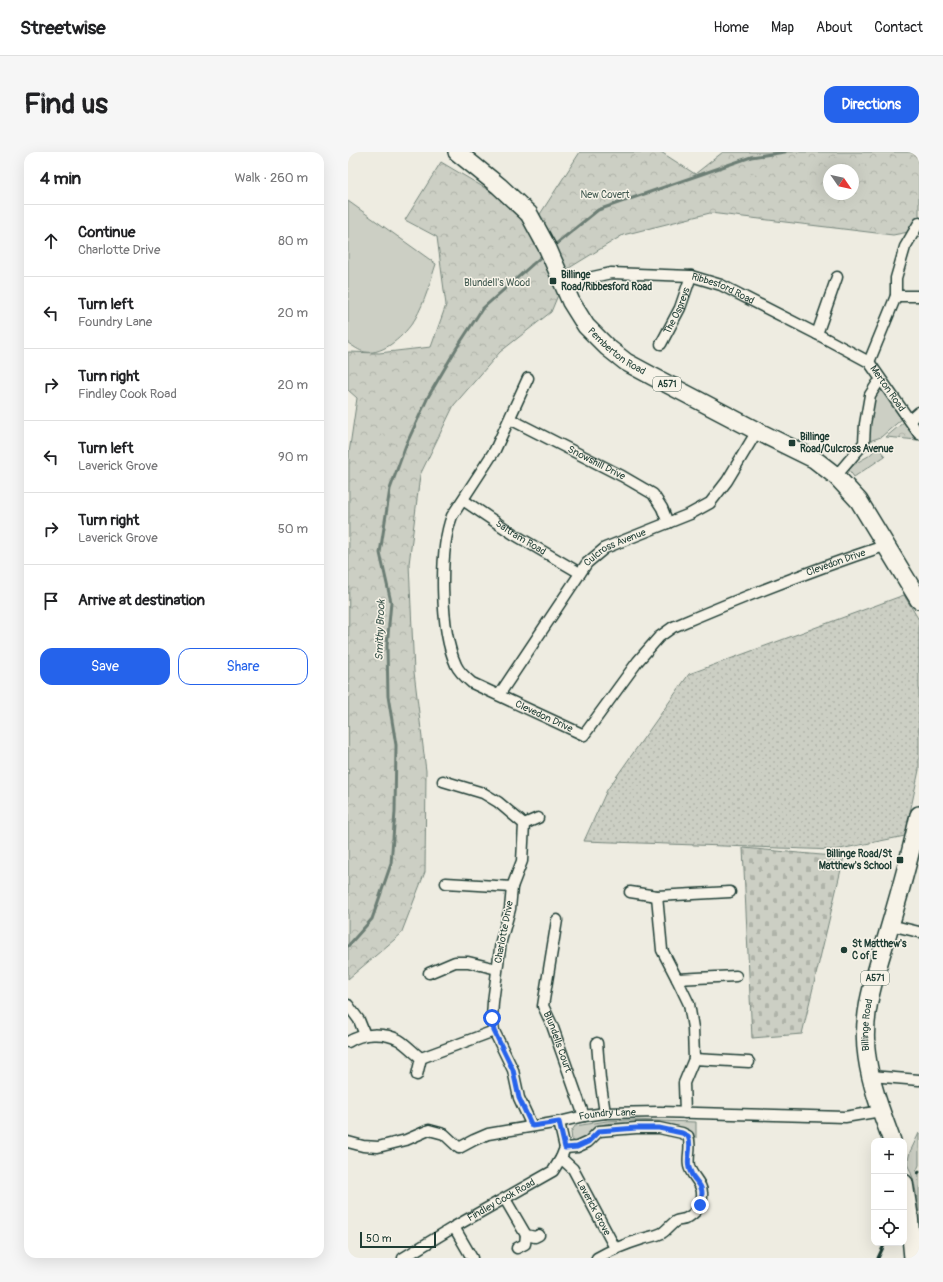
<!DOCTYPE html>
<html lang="en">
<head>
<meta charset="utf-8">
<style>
  body { margin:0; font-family:Pangolin,sans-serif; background:#f6f6f6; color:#202124 }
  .controls { position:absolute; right:12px; bottom:12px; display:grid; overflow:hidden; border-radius:8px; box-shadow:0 4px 16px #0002 }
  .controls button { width:36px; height:36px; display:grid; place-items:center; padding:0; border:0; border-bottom:1px solid #e0e0e0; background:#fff; color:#202124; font:20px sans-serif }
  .compass { position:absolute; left:475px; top:12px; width:36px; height:36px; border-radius:50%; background:#fff; box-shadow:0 4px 16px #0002; rotate:124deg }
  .scale { position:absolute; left:12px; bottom:10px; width:76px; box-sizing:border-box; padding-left:4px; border:2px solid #1f3d34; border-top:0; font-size:11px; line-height:14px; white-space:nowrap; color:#1f3d34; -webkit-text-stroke:3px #f7f3e8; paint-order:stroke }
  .stop { position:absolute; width:12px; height:12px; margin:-9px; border:3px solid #2563eb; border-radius:50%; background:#fff }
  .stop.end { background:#2563eb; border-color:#fff; box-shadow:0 1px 4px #0008 }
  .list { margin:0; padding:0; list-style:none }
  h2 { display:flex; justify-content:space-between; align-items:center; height:52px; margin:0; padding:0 16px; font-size:17px }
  h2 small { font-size:13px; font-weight:400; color:#757577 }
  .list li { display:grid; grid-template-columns:26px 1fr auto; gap:12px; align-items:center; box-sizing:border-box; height:72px; padding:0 16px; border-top:1px solid #e0e0e0 }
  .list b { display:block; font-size:15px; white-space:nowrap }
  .list p { margin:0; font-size:13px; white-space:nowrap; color:#757577 }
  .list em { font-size:13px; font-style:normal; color:#757577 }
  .actions { display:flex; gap:8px; padding:12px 16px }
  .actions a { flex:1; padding:9px 0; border:1px solid #2563eb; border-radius:12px; text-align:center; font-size:14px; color:#2563eb }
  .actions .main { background:#2563eb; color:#fff }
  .icon { flex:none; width:22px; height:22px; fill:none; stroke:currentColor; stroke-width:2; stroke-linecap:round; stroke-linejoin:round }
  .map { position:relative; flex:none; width:571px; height:1106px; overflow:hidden; border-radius:12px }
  header { display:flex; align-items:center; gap:24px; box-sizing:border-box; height:56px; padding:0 20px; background:#fff; border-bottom:1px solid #e0e0e0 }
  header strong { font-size:19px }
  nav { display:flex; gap:22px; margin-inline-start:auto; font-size:14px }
  .intro { display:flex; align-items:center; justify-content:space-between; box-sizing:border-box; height:96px; padding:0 24px }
  h1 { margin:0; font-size:28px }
  .button { padding:10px 18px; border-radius:12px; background:#2563eb; color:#fff; font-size:14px; font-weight:700 }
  main { display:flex; gap:24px; padding:0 24px }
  aside { flex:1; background:#fff; border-radius:12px; box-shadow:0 4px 16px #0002 }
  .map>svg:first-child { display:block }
  .grass { fill:#cccfc4; stroke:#76867c }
  .forest { fill:url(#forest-crowns); stroke:#76867c; fill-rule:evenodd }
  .cemetery { fill:url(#cemetery-stones); stroke:#76867c }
  .park { fill:url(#park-dots); stroke:#76867c }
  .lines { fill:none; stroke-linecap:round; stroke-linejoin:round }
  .stream { stroke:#6c7e74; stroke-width:3 }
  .street-casing { stroke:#1f3d34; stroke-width:13 }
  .primary-casing { stroke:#1f3d34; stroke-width:20 }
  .street { stroke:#f7f3e8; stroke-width:10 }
  .primary { stroke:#f7f3e8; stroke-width:17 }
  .rail { stroke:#1f3d34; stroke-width:3 }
  .route { stroke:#2563eb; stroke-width:5 }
  .poi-dot { fill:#1f3d34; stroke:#f7f3e8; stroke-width:1.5 }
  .labels { text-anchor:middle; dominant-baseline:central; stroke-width:3; stroke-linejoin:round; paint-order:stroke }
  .shield { fill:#f7f3e8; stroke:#60746a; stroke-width:1 }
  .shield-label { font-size:9px; font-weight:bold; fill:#1f3d34 }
  .park-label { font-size:10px; fill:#425a51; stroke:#f7f3e8 }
  .poi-label { font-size:10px; font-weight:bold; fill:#1f3d34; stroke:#f7f3e8; text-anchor:start }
  .street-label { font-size:10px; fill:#1f3d34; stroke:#f7f3e8 }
  .water-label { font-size:11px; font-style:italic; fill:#3f584f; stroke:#f7f3e8 }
</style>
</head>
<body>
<header>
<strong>Streetwise</strong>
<nav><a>Home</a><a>Map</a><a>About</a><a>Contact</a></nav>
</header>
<div class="intro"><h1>Find us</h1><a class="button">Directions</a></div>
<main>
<aside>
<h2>4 min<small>Walk · 260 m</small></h2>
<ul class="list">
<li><svg class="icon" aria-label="ahead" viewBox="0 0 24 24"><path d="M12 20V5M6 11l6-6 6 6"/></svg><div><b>Continue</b><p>Charlotte Drive</p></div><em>80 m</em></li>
<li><svg class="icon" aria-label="left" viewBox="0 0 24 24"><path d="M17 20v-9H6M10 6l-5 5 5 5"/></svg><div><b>Turn left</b><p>Foundry Lane</p></div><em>20 m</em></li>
<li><svg class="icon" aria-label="right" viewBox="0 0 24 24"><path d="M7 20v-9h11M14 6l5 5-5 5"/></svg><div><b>Turn right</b><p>Findley Cook Road</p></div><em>20 m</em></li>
<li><svg class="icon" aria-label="left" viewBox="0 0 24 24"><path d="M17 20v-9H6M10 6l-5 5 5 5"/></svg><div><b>Turn left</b><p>Laverick Grove</p></div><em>90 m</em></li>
<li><svg class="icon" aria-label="right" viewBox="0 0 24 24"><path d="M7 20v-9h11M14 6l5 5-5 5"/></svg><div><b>Turn right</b><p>Laverick Grove</p></div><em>50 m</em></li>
<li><svg class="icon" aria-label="arrive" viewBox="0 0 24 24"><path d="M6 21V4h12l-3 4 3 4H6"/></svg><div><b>Arrive at destination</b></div></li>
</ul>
<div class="actions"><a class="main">Save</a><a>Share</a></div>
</aside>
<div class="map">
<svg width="571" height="1106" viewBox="0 0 571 1106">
  <defs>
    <pattern id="forest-crowns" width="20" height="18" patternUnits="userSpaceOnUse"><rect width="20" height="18" fill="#cccfc4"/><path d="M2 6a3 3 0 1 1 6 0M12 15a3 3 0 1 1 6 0" fill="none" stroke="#afb3a9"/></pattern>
    <pattern id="cemetery-stones" width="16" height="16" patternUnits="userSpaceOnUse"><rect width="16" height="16" fill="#cccfc4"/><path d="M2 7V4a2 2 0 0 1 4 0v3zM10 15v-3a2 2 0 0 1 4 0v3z" fill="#afb3a9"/></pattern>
    <pattern id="park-dots" width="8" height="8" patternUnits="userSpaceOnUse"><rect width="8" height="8" fill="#cccfc4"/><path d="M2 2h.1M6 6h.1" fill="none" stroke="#afb3a9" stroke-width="1.8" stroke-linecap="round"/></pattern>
  </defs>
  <rect width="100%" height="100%" fill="#eeece1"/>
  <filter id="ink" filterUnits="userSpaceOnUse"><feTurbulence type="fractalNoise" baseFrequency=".025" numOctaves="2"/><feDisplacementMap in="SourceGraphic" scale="8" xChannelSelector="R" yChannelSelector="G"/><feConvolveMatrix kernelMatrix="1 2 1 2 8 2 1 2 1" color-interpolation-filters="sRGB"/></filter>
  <g filter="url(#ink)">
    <path class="grass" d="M 0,49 L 88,112 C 82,130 77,150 67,167 C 57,183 36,203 17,200 C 11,199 5,194 0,191 Z
      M 536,231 L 555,266 L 533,285 L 516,291 L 524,244 Z
      M 529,295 L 537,304 L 506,325 L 501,318 C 506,312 510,310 517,306 C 522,304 526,299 529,295 Z
      M 280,968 L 348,970 L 348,986 C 343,982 340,978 334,976 C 326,972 266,970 257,972 C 245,975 237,994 224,989 L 223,980 L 227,974 L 259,969 Z
      M 571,981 L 571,1013 L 568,1020 L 571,1021 L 571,1070 C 570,1052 568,1028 559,1012 L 562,1000 Z"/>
    <path class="forest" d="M 232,0 L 313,0 L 347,22 L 375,0 L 571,0 L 571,78 L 545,83 L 362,61 L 275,83 L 213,121 L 187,70 ZM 481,18 L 505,18 L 505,42 L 481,42 Z
      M 93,10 L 179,61 L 206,126 L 210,143 L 203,160 L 152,200 L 106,253 L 72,323 L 61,412 L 66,520 L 78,619 L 77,720 L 53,782 L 0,827 L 1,301 L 9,246 L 0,238 L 0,200 L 31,201 L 83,195 L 98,153 L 89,85 L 57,68 Z
      M 557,269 L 569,288 L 538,285 Z"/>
    <path class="cemetery" d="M 395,696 L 496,705 L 454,882 L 404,886 Z"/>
    <path class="park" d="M 556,443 L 571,468 L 571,618 L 557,684 L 487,698 L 236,689 L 259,638 L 341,522 Z"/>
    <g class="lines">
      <path class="stream" d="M 208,92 L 250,58 L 403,5 L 437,0
        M 0,794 L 24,767 L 43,712 L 47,660 L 48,593 L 40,544 L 39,494 L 43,450 L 32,401 L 42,337 L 58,293 L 80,245 L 108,197 L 134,157 L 194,104"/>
      <defs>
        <g id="street">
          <path id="s1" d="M 215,133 L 227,129 L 263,121 L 343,124 L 373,133 L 469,182 L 521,210 L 571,282"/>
          <path d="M 548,144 L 571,144"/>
          <path d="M 469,182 L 489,125"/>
          <path id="s2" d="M 313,192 L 332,156 L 343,124"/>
          <path d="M 521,210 L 548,144 L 548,126 L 557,95 L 571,71"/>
          <path id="s3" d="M 180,226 L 147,298 L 104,364 C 91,399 92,478 108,513 C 111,520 118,526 124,531 L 236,583 L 290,509 L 311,485 L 325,475 C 395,445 466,417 539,393"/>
          <path id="s4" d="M 162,267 L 274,324 L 305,342 L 314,356 L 320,371"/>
          <path d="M 562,268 L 571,260"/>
          <path d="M 488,324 L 516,291 L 517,272 L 522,243 L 529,232"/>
          <path id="s5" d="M 115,348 L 167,383 L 232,421"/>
          <path id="s6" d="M 151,543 L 239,411 L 257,396 L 342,362 L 362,351 L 379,329 L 409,279"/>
          <path d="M 95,629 L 135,641 L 150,650 L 176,672 L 174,709 L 164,735 L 162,757 L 153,789 L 145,850 L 144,866 L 146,879 L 165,918 L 171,946 L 184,974"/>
          <path d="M 176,672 L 190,666"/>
          <path d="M 98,731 L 164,735"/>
          <path d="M 282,740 L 309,744"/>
          <path id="s7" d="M 209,768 L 195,854 L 204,873 L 236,964"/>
          <path d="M 542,773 L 571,780"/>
          <path d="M 81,821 L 107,810 L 120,810 L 149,817"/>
          <path d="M 329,827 L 314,798 L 309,744 L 382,740"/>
          <path d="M 0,853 L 11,868 L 17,883"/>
          <path d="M 0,890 C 14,881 36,880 51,888 C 59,893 66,901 73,906 L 146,879"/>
          <path d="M 249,891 L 252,927 L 257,961"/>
          <path d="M 346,907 L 345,876 L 341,852 L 329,827 L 388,824"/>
          <path d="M 69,923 L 73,906"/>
          <path d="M 523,924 L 571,928"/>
          <path d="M 337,961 L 336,931 L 346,907 L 401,910"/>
          <path id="s8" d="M 0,990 L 15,994 L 30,995 L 58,988 L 81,978 L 96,982 L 111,996 L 126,988 L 140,982 L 211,970 L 236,964 L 257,961 L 312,960 L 497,965 L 533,959"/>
          <path d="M 217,996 L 229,995 L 240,990 L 251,979 L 288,976 L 311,976 L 334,981 L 340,984 C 344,994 339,1004 341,1014 C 343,1024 354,1030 354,1041 C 355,1053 347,1062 337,1067 C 334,1068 330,1068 328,1069 C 323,1072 319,1078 314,1081 C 308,1084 300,1085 294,1087 C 278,1092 263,1098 249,1106"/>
          <path id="s9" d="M 213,1006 L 225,1017 L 267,1096"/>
          <path d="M 157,1047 L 178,1083 L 187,1085 L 191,1083"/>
          <path d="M 106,1075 L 124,1106"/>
          <path d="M 169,1096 L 177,1092 L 178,1083"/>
          <path id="s10" d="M 55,1106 L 106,1075 L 205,1019 L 213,1006 L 217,996 L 211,970"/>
        </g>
        <g id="primary">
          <path id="s11" d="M 109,0 L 151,34 L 181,62 L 200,97 L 223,150 L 238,174 L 259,195 L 278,210 L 304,224 L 409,279 L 466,307 L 488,324 L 511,349 L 571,448"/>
          <path id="s12" d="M 544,989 C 534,962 523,934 519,905 C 512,861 529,819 541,777 C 552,740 563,701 571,663"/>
          <path d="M 556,1031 L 561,1063 L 565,1106"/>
        </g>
      </defs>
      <use href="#street" class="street-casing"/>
      <use href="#primary" class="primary-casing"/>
      <use href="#street" class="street"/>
      <use href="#primary" class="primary"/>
      <path class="rail" d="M 570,1021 L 571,1020
        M 530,1106 L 537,1091"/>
    </g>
  </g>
  <g class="lines" filter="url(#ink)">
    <path class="route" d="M 144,866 L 146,879 L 165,918 L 171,946 L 184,974 L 211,970 L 217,996 L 229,995 L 240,990 L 251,979 L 288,976 L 311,976 L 334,981 L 340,984 C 345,995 338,1004 341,1016 C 346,1034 359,1029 352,1053"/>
  </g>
  <g class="poi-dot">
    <rect x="201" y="125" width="8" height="8" rx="2"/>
    <rect x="440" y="287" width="8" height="8" rx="2"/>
    <rect x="548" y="704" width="8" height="8" rx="2"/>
    <circle cx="496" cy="798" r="4"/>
  </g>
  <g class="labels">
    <g class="shield">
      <rect x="305" y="225" width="28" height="14" rx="3"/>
      <rect x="513" y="819" width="28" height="14" rx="3"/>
    </g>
    <g class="shield-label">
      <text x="319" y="232">A571</text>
      <text x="527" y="826">A571</text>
    </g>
    <g class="park-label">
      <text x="257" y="43">New Covert</text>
      <text x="149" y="131">Blundell's Wood</text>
    </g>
    <g class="poi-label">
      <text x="213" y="123">Billinge<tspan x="213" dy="12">Road/Ribbesford Road</tspan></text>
      <text x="452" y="285">Billinge<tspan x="452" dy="12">Road/Culcross Avenue</tspan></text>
      <text x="544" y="702" text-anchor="end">Billinge Road/St<tspan x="544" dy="12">Matthew's School</tspan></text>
      <text x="504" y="792">St Matthew's<tspan x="504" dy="12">C of E</tspan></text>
    </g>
    <g class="street-label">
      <text stroke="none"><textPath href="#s1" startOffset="164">Ribbesford Road</textPath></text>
      <text stroke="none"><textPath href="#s2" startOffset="37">The Ospreys</textPath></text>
      <text stroke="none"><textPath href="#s11" startOffset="261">Pemberton Road</textPath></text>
      <text stroke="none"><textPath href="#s1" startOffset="360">Merton Road</textPath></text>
      <text stroke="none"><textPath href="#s4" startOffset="97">Snowshill Drive</textPath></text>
      <text stroke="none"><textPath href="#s5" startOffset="69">Saltram Road</textPath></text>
      <text stroke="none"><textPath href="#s6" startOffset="191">Culcross Avenue</textPath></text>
      <text stroke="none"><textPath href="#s3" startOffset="773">Clevedon Drive</textPath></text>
      <text stroke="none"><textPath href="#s3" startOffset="413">Clevedon Drive</textPath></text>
      <text transform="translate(156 780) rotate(-79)">Charlotte Drive</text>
      <text stroke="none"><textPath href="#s12" startOffset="120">Billinge Road</textPath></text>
      <text stroke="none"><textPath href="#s7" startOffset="126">Blundells Court</textPath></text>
      <text stroke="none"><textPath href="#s8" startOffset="274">Foundry Lane</textPath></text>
      <text stroke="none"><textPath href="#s10" startOffset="114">Findley Cook Road</textPath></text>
      <text stroke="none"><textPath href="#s9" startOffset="60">Laverick Grove</textPath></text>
    </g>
    <g class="water-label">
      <text transform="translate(32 478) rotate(-88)">Smithy Brook</text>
    </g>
  </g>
</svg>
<div class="controls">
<button>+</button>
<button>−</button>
<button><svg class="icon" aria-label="locate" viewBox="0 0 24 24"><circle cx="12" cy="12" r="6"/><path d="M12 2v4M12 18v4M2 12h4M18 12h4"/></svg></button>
</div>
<svg class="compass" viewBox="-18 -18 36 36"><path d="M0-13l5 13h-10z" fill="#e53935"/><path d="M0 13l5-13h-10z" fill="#757577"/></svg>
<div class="scale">50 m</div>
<div class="stop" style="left:144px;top:866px"></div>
<div class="stop end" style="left:352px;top:1053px"></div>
</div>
</main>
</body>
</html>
